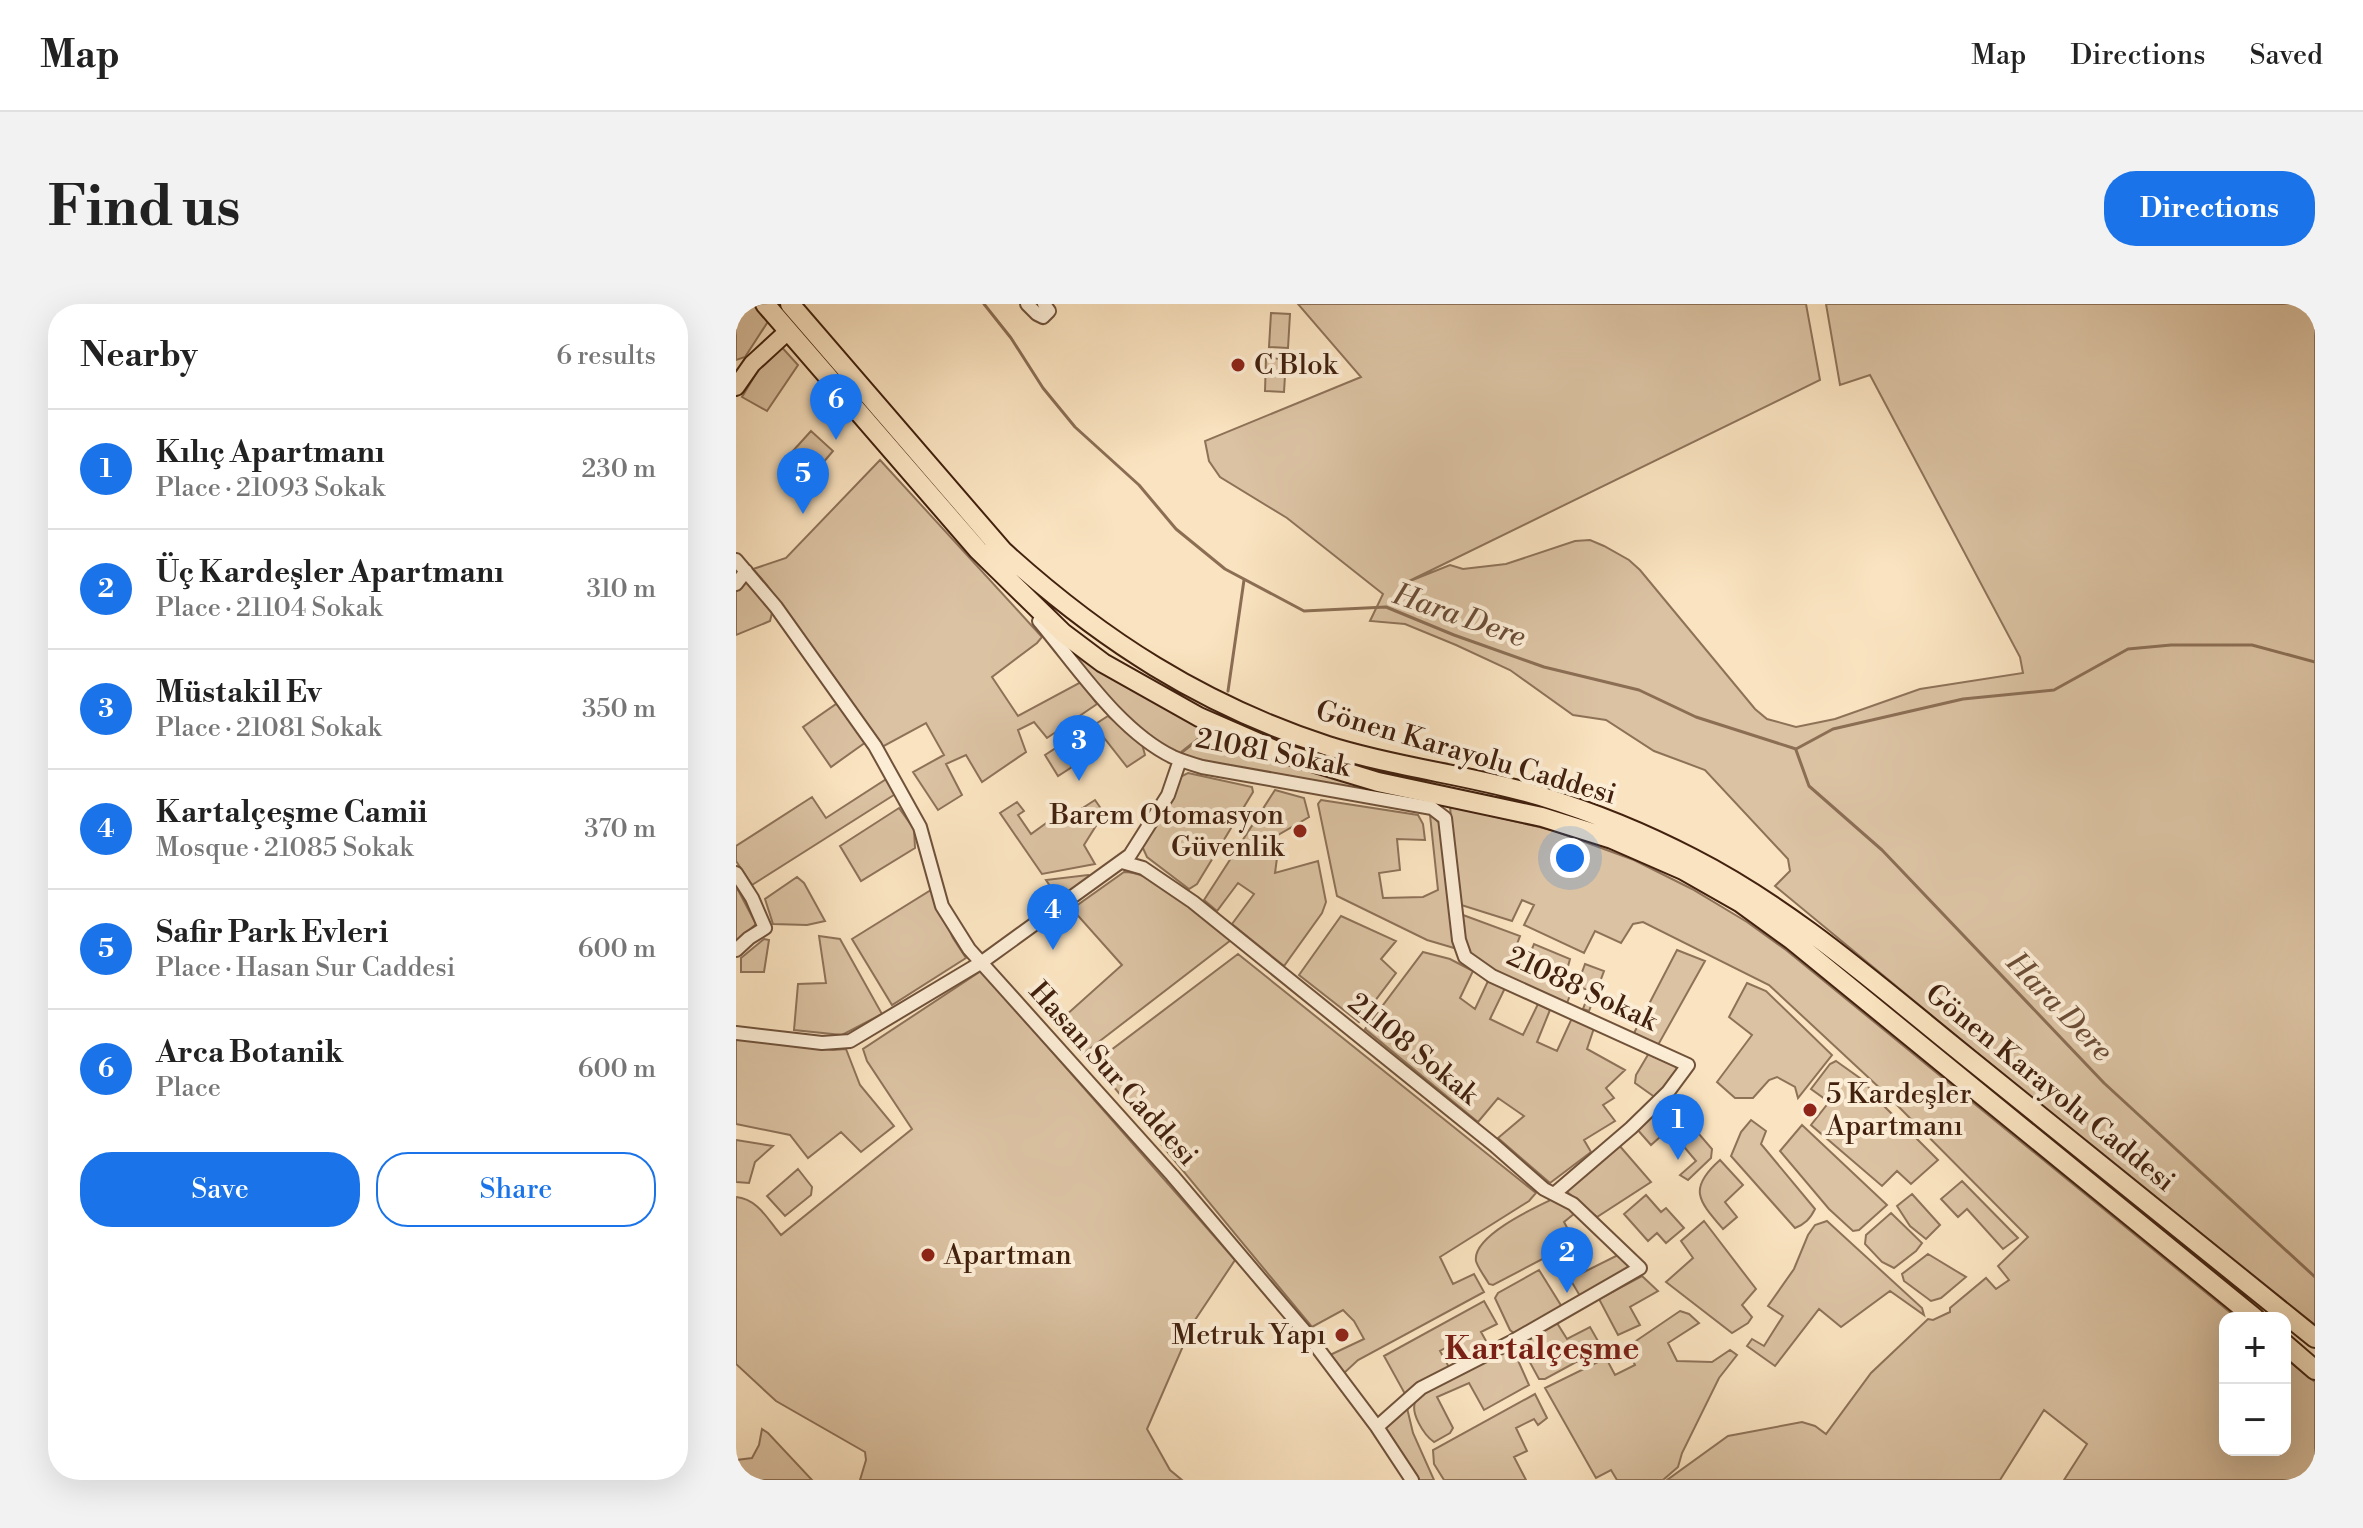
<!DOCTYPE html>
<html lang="en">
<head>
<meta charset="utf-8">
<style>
  body { margin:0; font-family:"Libre Bodoni",serif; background:#f2f2f2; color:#222 }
  .controls { position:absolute; right:24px; bottom:24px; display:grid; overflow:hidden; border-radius:16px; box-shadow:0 8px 32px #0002 }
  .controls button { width:72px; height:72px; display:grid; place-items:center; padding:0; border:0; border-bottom:2px solid #e0e0e0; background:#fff; color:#222; font:40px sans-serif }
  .you { position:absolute; left:834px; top:554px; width:28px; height:28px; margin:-20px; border:6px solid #fff; border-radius:50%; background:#1a73e8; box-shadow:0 0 0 12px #1a73e833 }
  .badge { display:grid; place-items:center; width:52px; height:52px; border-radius:50%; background:#1a73e8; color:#fff; font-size:26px; font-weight:700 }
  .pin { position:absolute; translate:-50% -66px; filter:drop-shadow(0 2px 4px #0008) }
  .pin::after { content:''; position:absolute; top:42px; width:28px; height:24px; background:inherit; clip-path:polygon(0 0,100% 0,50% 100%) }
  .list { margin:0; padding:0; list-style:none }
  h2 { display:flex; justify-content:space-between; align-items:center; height:104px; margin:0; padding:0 32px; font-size:34px }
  h2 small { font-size:26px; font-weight:400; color:#767676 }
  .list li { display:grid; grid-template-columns:52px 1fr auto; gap:24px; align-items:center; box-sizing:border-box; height:120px; padding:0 32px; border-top:2px solid #e0e0e0 }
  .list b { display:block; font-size:30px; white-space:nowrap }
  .list p { margin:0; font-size:26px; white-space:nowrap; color:#767676 }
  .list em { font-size:26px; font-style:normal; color:#767676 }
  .actions { display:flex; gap:16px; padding:24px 32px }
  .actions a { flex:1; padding:18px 0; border:2px solid #1a73e8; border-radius:32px; text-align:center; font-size:28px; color:#1a73e8 }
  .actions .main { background:#1a73e8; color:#fff }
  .map { position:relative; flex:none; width:1579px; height:1176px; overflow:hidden; border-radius:32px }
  header { display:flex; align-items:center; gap:48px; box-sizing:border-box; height:112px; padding:0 40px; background:#fff; border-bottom:2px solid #e0e0e0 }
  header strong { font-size:38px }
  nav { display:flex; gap:44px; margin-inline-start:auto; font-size:28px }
  .intro { display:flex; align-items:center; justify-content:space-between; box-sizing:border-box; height:192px; padding:0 48px }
  h1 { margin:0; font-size:56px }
  .button { padding:20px 36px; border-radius:32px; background:#1a73e8; color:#fff; font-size:28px; font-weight:700 }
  main { display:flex; gap:48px; padding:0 48px }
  aside { flex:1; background:#fff; border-radius:32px; box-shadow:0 8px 32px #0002 }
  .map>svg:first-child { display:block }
  .green { fill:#dbc2a2; stroke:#8e7258; stroke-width:2 }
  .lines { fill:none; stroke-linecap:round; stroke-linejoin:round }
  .stream { stroke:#8b6e54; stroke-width:3 }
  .minor-casing { stroke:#70523a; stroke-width:16 }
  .major-casing { stroke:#42210e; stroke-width:20 }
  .highway-casing { stroke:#42210e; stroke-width:22 }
  .minor { stroke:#fcedd6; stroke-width:12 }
  .major { stroke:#fae3c0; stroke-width:16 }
  .highway { stroke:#fae3c0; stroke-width:18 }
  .poi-dot { fill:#8f2418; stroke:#fcedd6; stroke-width:3 }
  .labels { text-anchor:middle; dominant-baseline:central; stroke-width:8; stroke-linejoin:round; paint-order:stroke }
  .poi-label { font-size:28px; fill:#42210e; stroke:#fcedd6; text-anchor:start }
  .street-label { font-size:28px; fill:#42210e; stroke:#fcedd6 }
  .water-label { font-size:30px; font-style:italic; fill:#6c4e37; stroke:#fcedd6 }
  .quarter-label { font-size:32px; font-weight:bold; fill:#7a1f14; stroke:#fcedd6 }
</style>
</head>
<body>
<header>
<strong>Map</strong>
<nav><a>Map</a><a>Directions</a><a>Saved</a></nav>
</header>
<div class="intro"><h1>Find us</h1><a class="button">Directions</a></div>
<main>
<aside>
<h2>Nearby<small>6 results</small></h2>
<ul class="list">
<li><span class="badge">1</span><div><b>Kılıç Apartmanı</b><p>Place · 21093 Sokak</p></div><em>230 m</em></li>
<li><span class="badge">2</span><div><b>Üç Kardeşler Apartmanı</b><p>Place · 21104 Sokak</p></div><em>310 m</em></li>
<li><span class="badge">3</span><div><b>Müstakil Ev</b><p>Place · 21081 Sokak</p></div><em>350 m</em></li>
<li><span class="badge">4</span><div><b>Kartalçeşme Camii</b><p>Mosque · 21085 Sokak</p></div><em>370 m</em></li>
<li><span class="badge">5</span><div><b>Safir Park Evleri</b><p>Place · Hasan Sur Caddesi</p></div><em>600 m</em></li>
<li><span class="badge">6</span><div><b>Arca Botanik</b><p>Place</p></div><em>600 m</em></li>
</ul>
<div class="actions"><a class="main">Save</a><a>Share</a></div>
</aside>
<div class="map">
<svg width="1579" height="1176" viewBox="0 0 1579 1176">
  <rect width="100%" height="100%" fill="#fae3c0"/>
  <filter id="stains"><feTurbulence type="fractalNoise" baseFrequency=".0025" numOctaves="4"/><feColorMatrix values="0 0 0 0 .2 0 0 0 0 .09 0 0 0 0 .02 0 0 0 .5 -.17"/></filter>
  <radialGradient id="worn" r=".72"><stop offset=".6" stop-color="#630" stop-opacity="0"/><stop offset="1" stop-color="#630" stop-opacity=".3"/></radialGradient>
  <path class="green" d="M 0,0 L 19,0 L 33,16 L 9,53 L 0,56 Z
    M 562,0 L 1070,0 L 1084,76 L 669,279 L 714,261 L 727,265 L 770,260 L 839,237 L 854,236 L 868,242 L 893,256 L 904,266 L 1019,405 L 1031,415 L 1060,423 L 1099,415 L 1184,385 L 1287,369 L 1284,353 L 1134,71 L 1104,81 L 1090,0 L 1579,0 L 1579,1028 L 1039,582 L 1054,567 L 1052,555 L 969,466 L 918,447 L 870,416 L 837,411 L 774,366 L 720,341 L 669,320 L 634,317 L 647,290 L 551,214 L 484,173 L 473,157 L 469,137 L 625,73 Z
    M 535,9 L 554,10 L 552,44 L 533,43 Z
    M 42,39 L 62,61 L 31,107 L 6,93 L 33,48 Z
    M 530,54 L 550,55 L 548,88 L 529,87 Z
    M 75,127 L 97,147 L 80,167 L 56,148 Z
    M 144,156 L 306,333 L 301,339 L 256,373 L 282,412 L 345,378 L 361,400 L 311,434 L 298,418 L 282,426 L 290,448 L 246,478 L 230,451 L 210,460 L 226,491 L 202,506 L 177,468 L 208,451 L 190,419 L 146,443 L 31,281 L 17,265 L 50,254 Z
    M 7,276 L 10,276 L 36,309 L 34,317 L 0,331 L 0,286 Z
    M 323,332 L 374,370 L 655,489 L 655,493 L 449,453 L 415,434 L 374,395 Z
    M 103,398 L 130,438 L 95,463 L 67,423 Z
    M 372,412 L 406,440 L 409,451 L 391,463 L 358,421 Z
    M 323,442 L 336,463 L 322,472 L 309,451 Z
    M 452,469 L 516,483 L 517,488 L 461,580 L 453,585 L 411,553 L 406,542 L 444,473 Z
    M 152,474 L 161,489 L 16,581 L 0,557 L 0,542 L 76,493 L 90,514 Z
    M 539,486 L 568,494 L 573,513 L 537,534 L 541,554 L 539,569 L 582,557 L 590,598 L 586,609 L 548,662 L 496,620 L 518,590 L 502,579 L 481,607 L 468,596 Z
    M 359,496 L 368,509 L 348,541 L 359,560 L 306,570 L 264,509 L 281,498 L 288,507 L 282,511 L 295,530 L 327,507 L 331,514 Z
    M 585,496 L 682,511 L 687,520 L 689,536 L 661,535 L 664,566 L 643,569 L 647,594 L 687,593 L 702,586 L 694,511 L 706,521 L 710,577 L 720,639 L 718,644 L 691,636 L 601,592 L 582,500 Z
    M 714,502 L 816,526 L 898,556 L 956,585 L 1011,618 L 1050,646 L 1501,1014 L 1489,1014 L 1489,1146 L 1549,1146 L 1549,1054 L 1579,1078 L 1579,1176 L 1328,1176 L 1351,1140 L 1308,1106 L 1264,1176 L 931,1176 L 992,1132 L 1066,1118 L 1079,1122 L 1090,1130 L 1135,1069 L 1192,1015 L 1197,1016 L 1214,1008 L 1214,1004 L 1250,974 L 1260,985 L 1273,976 L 1262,962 L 1292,933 L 1148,788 L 1033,681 L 907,618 L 897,620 L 885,639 L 859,627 L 848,649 L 788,621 L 798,601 L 786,596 L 776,617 L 722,600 Z
    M 163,504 L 178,525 L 179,544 L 125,577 L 104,542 Z
    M 388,568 C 422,568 467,615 495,636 L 347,750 L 319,721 L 386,661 L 336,605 Z
    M 352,571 L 356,573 L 323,595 L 310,576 Z
    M 61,573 L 68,579 L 89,617 L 71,621 L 37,620 L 29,595 Z
    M 0,582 L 20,620 L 0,638 Z
    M 195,586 L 217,634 L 230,654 L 156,701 L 116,635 Z
    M 727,611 L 784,632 L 775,656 L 789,662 L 798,640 L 834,655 L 828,677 L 838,681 L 831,699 L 747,662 C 729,649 727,636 723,615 Z
    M 605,612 L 660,637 L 645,655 L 660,669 L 623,718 L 563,671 Z
    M 83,632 L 104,635 L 146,710 L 106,731 L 58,726 L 62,680 L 90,679 Z
    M 28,635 L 33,636 L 28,668 L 5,668 L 5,654 Z
    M 941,646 L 969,657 L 922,741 L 898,729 Z
    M 687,648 L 714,655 L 737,667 L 724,694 L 739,705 L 752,677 L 769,684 L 754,715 L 787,731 L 802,700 L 814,706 L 801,738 L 821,747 L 836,714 L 858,724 L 851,745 L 889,766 L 870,784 L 878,794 L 867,801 L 879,817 L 848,836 L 855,848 L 814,879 L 762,834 L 788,812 L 762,794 L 742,818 L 629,725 Z
    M 502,650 L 800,889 L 793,897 L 704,953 L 717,980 L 738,970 L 748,988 L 622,1056 L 607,1070 L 594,1051 L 628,1035 L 618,1017 L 607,1006 L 576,1023 L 358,759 Z
    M 849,660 L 868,667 L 853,707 L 847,705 L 854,687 L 841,682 Z
    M 245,667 L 499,956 L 457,1019 L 411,1125 L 434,1166 L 446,1176 L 124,1176 L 130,1156 L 129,1148 L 40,1097 L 0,1060 L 0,893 C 22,895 32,916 45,931 L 176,825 L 131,757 L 127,745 Z
    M 1011,679 L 1030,687 L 1096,751 L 1062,794 L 1059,783 L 1041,773 L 1033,776 L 1017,794 L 999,794 L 981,778 L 1016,731 L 993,713 Z
    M 0,735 L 97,746 L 110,745 L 124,781 L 158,822 L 125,848 L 105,828 L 72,854 L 54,831 L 0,820 Z
    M 913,749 L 939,762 L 943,768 L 920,794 L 899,779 L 900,771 Z
    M 1100,757 L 1128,777 L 1142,796 L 1202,856 L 1175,880 L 1161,867 L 1146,882 L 1075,821 L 1093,798 L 1075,785 L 1094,760 Z
    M 932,794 L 976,845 L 975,854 L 952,876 L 944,871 L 960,857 L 933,825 L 915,841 L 900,824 Z
    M 1015,816 L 1030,827 L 1025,840 L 1079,905 C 1074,915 1069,920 1059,924 L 995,852 L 1005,828 Z
    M 1066,821 L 1151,901 L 1123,926 L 1117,927 L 1093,905 L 1044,847 Z
    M 0,836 L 37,842 L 19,858 L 13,879 L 0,878 Z
    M 882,840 L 915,878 L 861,913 L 830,887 Z
    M 984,856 L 1007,881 L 989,898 L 1001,913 L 987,925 C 963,897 951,885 984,856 Z
    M 62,865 L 76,883 L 75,891 L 49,912 L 31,892 Z
    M 1226,877 L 1282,934 L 1267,945 L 1231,905 L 1222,913 L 1205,895 Z
    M 1176,890 L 1204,921 L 1190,935 L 1174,922 L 1161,902 Z
    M 910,891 L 925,908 L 930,904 L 948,924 L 930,939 L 921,929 L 912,937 L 888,910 Z
    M 819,894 L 839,909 L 828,918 L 839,938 L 757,981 L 753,980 C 749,973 742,964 740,957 C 736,932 800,903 819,894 Z
    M 1155,909 L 1186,939 L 1180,947 L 1158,964 L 1146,958 L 1129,940 L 1130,931 Z
    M 968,917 L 1020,985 L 1006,1001 L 1016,1013 L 1012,1019 L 996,1029 L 930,978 L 957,954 L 945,937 Z
    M 1091,917 L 1186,1004 L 1188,1011 L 1154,987 L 1105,1023 L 1083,1005 L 1039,1062 L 1011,1042 L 1016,1035 L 1028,1042 L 1047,1012 L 1032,1002 L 1058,965 L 1072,931 L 1079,921 Z
    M 1192,950 L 1230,973 L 1205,994 L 1195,997 L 1168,977 L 1166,970 Z
    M 882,951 L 898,965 L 844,992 L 834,975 Z
    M 803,966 L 826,1003 L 779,1030 L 774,1026 L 759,994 L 762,989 Z
    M 906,972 L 922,987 L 894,1003 L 904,1021 L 882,1031 L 863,995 Z
    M 748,997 L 761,1020 L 745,1028 L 754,1044 L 733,1056 L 722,1037 L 704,1047 L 714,1065 L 669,1090 L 648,1052 Z
    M 944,1007 L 953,1010 L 963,1019 L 932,1039 L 941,1057 L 976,1058 L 994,1046 L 1001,1051 L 983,1074 L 946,1149 L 942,1163 L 927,1176 L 881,1176 L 875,1166 L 860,1174 L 809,1084 L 870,1054 L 879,1071 L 899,1061 L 891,1043 Z
    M 821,1019 L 831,1035 L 854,1023 L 866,1044 L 809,1075 L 803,1075 L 785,1042 L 789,1037 Z
    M 776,1043 L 793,1081 L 748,1106 L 733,1079 L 701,1093 L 717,1124 L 714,1129 L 698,1138 C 688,1131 673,1108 680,1096 C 682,1092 687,1090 691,1087 Z
    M 799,1090 L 811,1114 L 802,1121 L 798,1115 L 780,1124 L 791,1147 L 778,1153 L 790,1176 L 708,1176 L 698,1160 L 697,1146 Z
    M 671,1104 L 677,1129 L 698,1176 L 681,1176 L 647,1121 Z
    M 26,1125 L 32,1129 L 76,1176 L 0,1176 L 0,1156 L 16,1154 L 23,1141 Z"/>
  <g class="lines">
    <path class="stream" d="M 248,0 L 275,34 L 307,84 L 339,123 L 403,181 L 440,225 L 489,265 L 568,307 L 650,303 L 718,331 L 808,363 L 903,386 L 960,413 L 1060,445 L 1097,425 L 1227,395 L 1318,386 L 1392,345 L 1435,341 L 1516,341 L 1579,358
      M 492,387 L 508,276
      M 1060,446 L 1073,482 L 1146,546 L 1368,779 L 1579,973
      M 446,448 L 470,429"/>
    <defs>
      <path id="minor" d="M 291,0 L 301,10 L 307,13 L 313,7 L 308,0
        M 0,256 L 40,303 L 139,442 L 184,523 L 206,602 L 233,645 L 436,871 L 571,1030 L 641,1123 L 676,1176
        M 0,280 L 10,267
        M 303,317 C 341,362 383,427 437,453 C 446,457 456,460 466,463 L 696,504 L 709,514 L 723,636 L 729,653 L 756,672 L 952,761 L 932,788 L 895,824 L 818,890
        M 386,558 L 407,564 L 457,598 L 758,841 L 808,885 L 837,900 L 904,964 L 777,1037 L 685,1084 L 641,1123
        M 0,569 L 16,594 L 29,624 L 13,634 L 0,646
        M 0,729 L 86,739 L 114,737 L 246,658 L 394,551 L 432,491 L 444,456"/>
      <path id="major" d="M 0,83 L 16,60 L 52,27"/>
      <path id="highway" d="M 29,0 L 242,246 L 327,329 L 367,359 L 463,413 L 543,448 L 642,478 L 806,513 L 876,535 L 947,566 L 1005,599 L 1056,636 L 1519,1014
        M 54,0 L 267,247 C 365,336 466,401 592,442 C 661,464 735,471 804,492 C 856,508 908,529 956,554 C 1056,605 1140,680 1227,750 C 1344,845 1461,940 1579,1034
        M 1549,1040 L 1579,1066"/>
    </defs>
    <use href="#minor" class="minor-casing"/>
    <use href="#major" class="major-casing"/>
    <use href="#highway" class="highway-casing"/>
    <use href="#minor" class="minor"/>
    <use href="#major" class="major"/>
    <use href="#highway" class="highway"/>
  </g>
  <g class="poi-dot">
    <circle cx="502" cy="61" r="8"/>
    <circle cx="564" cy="527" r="8"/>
    <circle cx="1074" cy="806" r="8"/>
    <circle cx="192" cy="951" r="8"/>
    <circle cx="606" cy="1031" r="8"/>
  </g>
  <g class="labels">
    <g class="poi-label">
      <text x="518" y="61">C Blok</text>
      <text x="548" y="511" text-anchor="end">Barem Otomasyon<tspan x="548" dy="32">Güvenlik</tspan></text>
      <text x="1090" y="790">5 Kardeşler<tspan x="1090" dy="32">Apartmanı</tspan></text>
      <text x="208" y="951">Apartman</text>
      <text x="590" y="1031" text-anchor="end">Metruk Yapı</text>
    </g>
    <g class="street-label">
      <text transform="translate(537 449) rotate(11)">21081 Sokak</text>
      <text transform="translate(730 449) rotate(16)">Gönen Karayolu Caddesi</text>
      <text transform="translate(846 685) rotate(25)">21088 Sokak</text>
      <text transform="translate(677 745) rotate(39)">21108 Sokak</text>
      <text transform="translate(377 770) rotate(48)">Hasan Sur Caddesi</text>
      <text transform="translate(1314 784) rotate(39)">Gönen Karayolu Caddesi</text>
    </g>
    <g class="water-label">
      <text transform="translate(723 312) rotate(19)">Hara Dere</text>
      <text transform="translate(1323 703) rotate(46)">Hara Dere</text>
    </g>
    <g class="quarter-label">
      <text x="806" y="1045">Kartalçeşme</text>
    </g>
  </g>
  <rect width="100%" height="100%" filter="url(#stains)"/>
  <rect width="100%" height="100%" fill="url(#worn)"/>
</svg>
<div class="controls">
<button>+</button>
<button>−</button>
</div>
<div class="you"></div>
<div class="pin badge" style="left:942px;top:856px">1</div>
<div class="pin badge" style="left:831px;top:989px">2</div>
<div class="pin badge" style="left:343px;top:477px">3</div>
<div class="pin badge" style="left:317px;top:646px">4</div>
<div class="pin badge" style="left:67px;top:210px">5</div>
<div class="pin badge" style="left:100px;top:136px">6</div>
</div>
</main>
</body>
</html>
